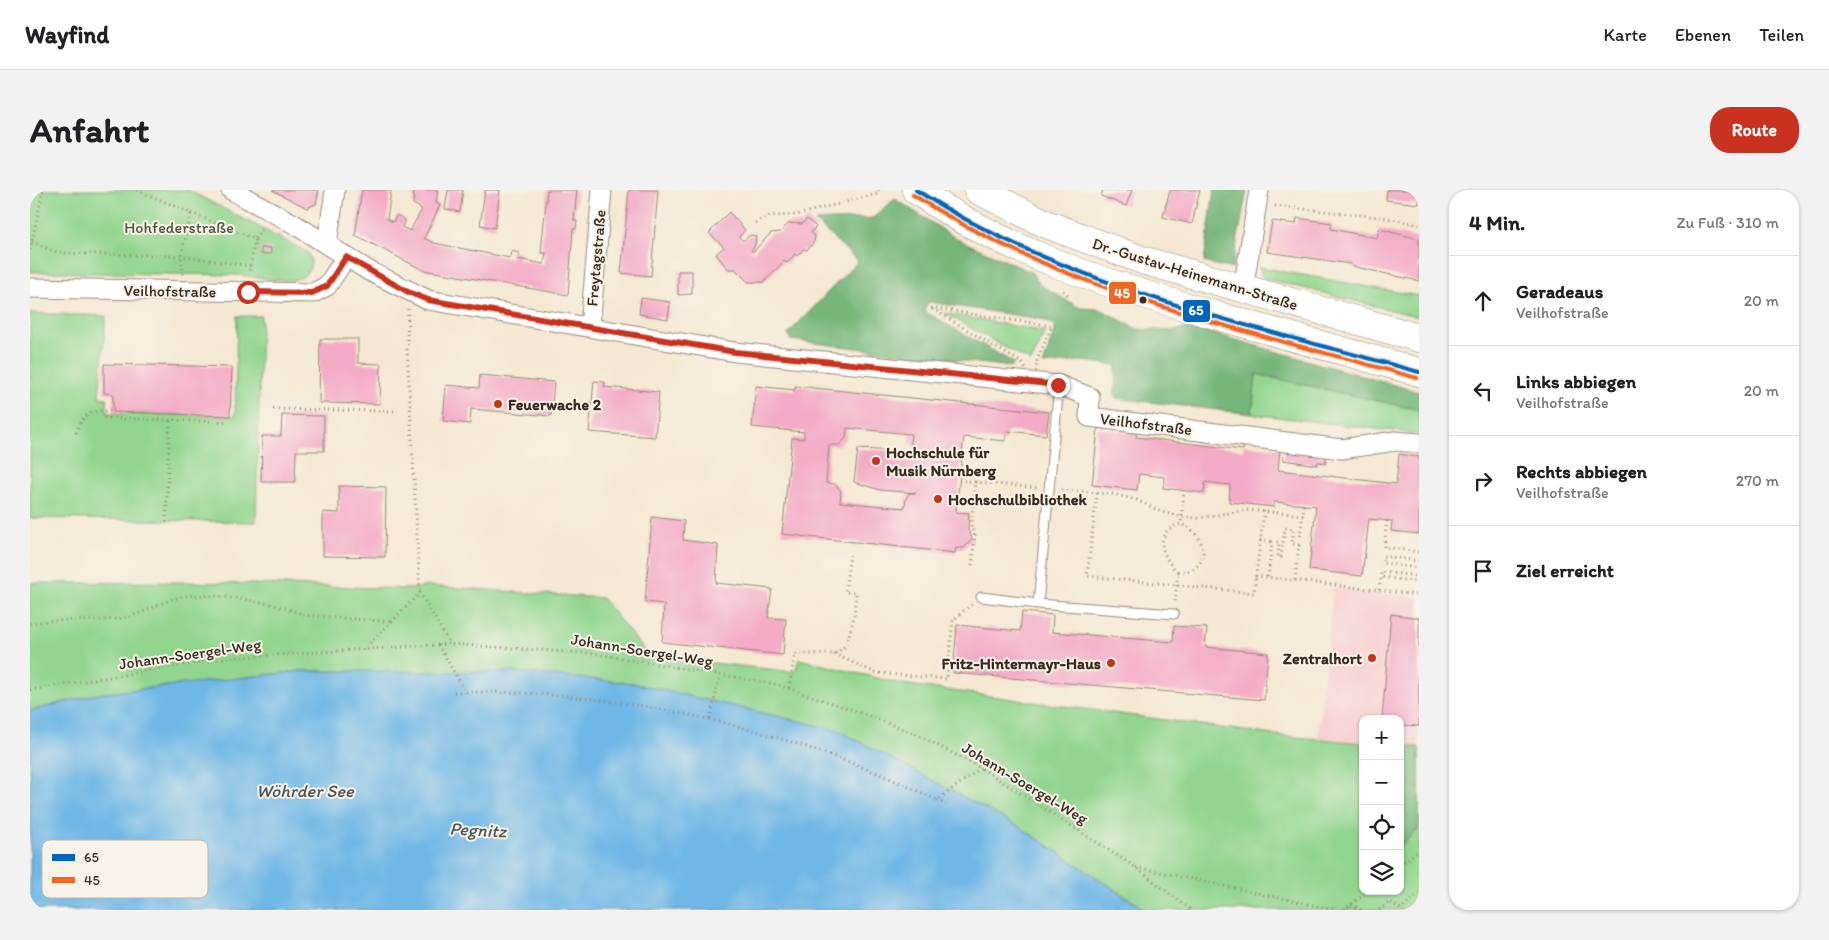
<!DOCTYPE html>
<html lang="de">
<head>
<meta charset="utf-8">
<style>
  body { margin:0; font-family:Itim,sans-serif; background:#f2f2f2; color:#202124 }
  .controls { position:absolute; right:15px; bottom:15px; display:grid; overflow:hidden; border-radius:10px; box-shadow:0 1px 4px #0004 }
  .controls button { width:45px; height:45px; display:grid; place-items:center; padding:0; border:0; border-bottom:1px solid #e0e0e0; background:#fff; color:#202124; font:25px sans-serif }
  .stop { position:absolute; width:15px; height:15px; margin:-11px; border:4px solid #c8321e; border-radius:50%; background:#fff }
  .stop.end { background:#c8321e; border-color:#fff; box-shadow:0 1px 5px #0008 }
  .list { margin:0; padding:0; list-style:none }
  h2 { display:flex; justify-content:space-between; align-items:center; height:65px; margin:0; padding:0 20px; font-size:21px }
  h2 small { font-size:16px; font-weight:400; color:#757577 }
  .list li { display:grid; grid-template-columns:32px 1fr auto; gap:15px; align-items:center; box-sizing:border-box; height:90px; padding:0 20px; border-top:1px solid #e0e0e0 }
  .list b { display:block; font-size:19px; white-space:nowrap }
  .list p { margin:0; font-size:16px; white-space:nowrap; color:#757577 }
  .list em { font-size:16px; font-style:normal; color:#757577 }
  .icon { flex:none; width:28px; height:28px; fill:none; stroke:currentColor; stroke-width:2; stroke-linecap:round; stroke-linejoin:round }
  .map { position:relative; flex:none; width:1389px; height:720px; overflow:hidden; border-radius:20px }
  header { display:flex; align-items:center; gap:30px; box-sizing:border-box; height:70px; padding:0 25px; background:#fff; border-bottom:1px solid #e0e0e0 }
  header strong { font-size:24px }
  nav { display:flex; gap:28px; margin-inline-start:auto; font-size:18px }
  .intro { display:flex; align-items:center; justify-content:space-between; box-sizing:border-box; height:120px; padding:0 30px }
  h1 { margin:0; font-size:35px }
  .button { padding:12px 22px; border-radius:20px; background:#c8321e; color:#fff; font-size:18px; font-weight:700 }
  main { display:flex; gap:30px; padding:0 30px }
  aside { flex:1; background:#fff; border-radius:20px; box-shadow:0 1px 4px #0004 }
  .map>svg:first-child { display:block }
  .built { fill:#f7cfd0 }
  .green { fill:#91d58e; stroke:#668056 }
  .forest { fill:#74b679; stroke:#58704c }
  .water { fill:#6eb7e6; stroke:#547082 }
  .building { fill:#f4abc7; fill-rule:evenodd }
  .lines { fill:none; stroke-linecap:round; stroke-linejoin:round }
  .lane-casing { stroke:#988978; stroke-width:11 }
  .street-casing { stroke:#988978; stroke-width:21 }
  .primary-casing { stroke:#988978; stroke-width:29 }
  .path { stroke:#988978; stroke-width:3; stroke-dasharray:1 4; stroke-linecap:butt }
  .lane { stroke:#fff; stroke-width:9 }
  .street { stroke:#fff; stroke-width:19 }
  .primary { stroke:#fff; stroke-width:28 }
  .bus-1-casing { stroke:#f7f3e8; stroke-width:8 }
  .bus-2-casing { stroke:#f7f3e8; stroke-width:8 }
  .bus-1 { stroke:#0065bd; stroke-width:4 }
  .bus-2 { stroke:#f26522; stroke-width:4 }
  .route { stroke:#c8321e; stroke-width:6 }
  .bus-dot { fill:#3b2a1e; stroke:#f7f3e8; stroke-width:2 }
  .poi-dot { fill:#c8321e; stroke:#f7f3e8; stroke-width:2 }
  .labels { text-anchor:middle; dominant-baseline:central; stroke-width:4; stroke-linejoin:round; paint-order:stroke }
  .park-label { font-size:16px; fill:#50553a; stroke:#f7f3e8 }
  .street-label { font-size:16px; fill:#3b2a1e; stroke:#f7f3e8 }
  .poi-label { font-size:16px; font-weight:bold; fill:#3b2a1e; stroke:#f7f3e8; text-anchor:start }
  .water-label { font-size:18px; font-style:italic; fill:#4a545a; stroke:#f7f3e8 }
  .key { fill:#f7f3e8; stroke:#bfb7ab; stroke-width:1 }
  .key-label { font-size:14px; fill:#3b2a1e }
  .line-badge { stroke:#f7f3e8; stroke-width:2 }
  .badge-label { font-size:14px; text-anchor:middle; font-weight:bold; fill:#fff }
</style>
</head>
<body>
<header>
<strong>Wayfind</strong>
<nav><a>Karte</a><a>Ebenen</a><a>Teilen</a></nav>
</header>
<div class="intro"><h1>Anfahrt</h1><a class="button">Route</a></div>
<main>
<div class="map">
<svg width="1389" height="720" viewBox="0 0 1389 720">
  <rect width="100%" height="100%" fill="#f7f3e8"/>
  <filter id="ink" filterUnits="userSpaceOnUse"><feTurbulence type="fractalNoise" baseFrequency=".02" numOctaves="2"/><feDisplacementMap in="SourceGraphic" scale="10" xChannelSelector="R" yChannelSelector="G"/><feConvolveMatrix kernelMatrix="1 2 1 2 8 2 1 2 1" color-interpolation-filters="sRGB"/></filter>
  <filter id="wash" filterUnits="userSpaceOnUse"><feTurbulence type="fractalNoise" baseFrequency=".0096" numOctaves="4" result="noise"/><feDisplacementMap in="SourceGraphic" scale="20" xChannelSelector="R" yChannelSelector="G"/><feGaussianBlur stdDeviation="1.12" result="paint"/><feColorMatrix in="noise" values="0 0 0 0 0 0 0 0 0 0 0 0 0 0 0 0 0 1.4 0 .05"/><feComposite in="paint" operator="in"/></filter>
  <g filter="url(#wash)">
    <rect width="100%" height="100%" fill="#f4e8d2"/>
    <path class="built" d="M 1303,398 L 1389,408 L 1389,557 L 1370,556 L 1370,529 L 1333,529 L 1333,553 L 1288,549 Z"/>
    <path class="green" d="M 0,0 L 158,0 L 277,62 C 287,74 277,87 264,90 C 251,92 219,85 203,85 C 135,84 68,83 0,82 Z
      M 1229,77 L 1389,106 L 1389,127 L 1233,88 Z
      M 0,123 L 76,126 L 69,207 L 77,208 L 77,223 L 205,226 L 207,126 L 231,126 L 226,332 L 0,328 Z
      M 914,123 L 1016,142 L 1001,172 Z
      M 1226,184 L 1389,220 L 1389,244 L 1222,224 Z
      M 160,392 L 381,399 L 399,396 L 572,408 L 619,466 L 765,482 L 769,469 L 872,494 L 1244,545 L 1333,553 L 1333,701 L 1370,701 L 1370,556 L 1389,557 L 1389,720 L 1116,720 L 988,636 L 684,512 L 602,493 L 485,482 L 271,481 L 67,504 L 0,521 L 0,393 Z"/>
    <path class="forest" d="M 1184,0 L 1217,0 L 1202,79 L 1174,72 Z
      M 865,9 L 927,49 L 1001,82 L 1010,95 L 1050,118 L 1070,119 L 1107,139 L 1144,141 L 1160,137 L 1389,202 L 1389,220 L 1226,184 L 1222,224 L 1085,208 L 1086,175 L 1050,171 L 1013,175 L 1026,136 L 1011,129 L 898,112 L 894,121 L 984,173 L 982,177 L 760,150 L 758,144 L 828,71 L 785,31 L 843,28 Z
      M 1370,556 L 1389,557 L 1389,639 L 1370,656 L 1370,629 L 1377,626 L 1370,612 Z"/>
    <path class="water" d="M 271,481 L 485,482 L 602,493 L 808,540 L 988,636 L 1116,720 L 0,720 L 0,521 L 67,504 Z"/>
    <g id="blocks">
      <path class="building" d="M 242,0 L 289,0 L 286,14 L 277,18 Z
        M 332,0 L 361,0 L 357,29 L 363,32 L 367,25 L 375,30 L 372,37 L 380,41 L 392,19 L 383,14 L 384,0 L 408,0 L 406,13 L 410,15 L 394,48 L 404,53 L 480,68 L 481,61 L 490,63 L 488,69 L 514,74 L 516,63 L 511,63 L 517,0 L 547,0 L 544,30 L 547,31 L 546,39 L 543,39 L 538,105 L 393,80 L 325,45 Z
        M 418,0 L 433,0 L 430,22 L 415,19 Z
        M 455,0 L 470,0 L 465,38 L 450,35 Z
        M 599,0 L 628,0 L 621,86 L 591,83 Z
        M 1073,0 L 1102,0 L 1096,16 L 1071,6 Z
        M 1140,0 L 1170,0 L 1162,34 L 1133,27 Z
        M 1357,0 L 1389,0 L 1389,14 L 1356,10 Z
        M 699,22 L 715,40 L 709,47 L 713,51 L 720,45 L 726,46 L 725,55 L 721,60 L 723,62 L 741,43 L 750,42 L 759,33 L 772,34 L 777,29 L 786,37 L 781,42 L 785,47 L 784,52 L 777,60 L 774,59 L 767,66 L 765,64 L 757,73 L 754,71 L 734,92 L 718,92 L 705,79 L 698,79 L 686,64 L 694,57 L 679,43 Z
        M 1267,28 L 1302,33 L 1301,39 L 1347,48 L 1349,39 L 1389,49 L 1389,91 L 1321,76 L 1321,74 L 1237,62 L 1242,31 L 1266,34 Z
        M 231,58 L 241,58 L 241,64 L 231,64 Z
        M 648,81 L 662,81 L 662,104 L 648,105 Z
        M 611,108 L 640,112 L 638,129 L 609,124 Z
        M 290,149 L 328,149 L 328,173 L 351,174 L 350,214 L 289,213 Z
        M 74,174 L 202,177 L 200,226 L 83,222 L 83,204 L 74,203 Z
        M 450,185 L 524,192 L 521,226 L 441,219 L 440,234 L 413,231 L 416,195 L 449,198 Z
        M 564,191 L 575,192 L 574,197 L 629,202 L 625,247 L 559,242 Z
        M 726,196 L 765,200 L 765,196 L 1019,222 L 1016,245 L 977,241 L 975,251 L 934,247 L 926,322 L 939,323 L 938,339 L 942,349 L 934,358 L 926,358 L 925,363 L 752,344 L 762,248 L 774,249 L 774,242 L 722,237 ZM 817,238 L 881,244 L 880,251 L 884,258 L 891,262 L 828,259 L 824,292 L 850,300 L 886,303 L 880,303 L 877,306 L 874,318 L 810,312 L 811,301 L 805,294 L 796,293 L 799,255 L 809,255 L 816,248 Z
        M 252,225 L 294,226 L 294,261 L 266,261 L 265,292 L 231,292 L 232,246 L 251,246 Z
        M 1068,238 L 1107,243 L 1106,247 L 1213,260 L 1214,255 L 1250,259 L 1248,280 L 1366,294 L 1369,264 L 1389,267 L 1389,344 L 1361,341 L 1362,331 L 1339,329 L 1332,386 L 1279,380 L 1286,316 L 1244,312 L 1244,317 L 1199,312 L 1200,295 L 1175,292 L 1174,303 L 1133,298 L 1134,287 L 1109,284 L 1107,300 L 1062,295 Z
        M 1254,259 L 1288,264 L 1288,266 L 1296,267 L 1296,273 L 1288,272 L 1287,275 L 1253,270 Z
        M 309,296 L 356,297 L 355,367 L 293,366 L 293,322 L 309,323 Z
        M 622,327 L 654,331 L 653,350 L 688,355 L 686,393 L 742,399 L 738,428 L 756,429 L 753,465 L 632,452 L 634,414 L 615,412 Z
        M 992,422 L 1023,425 L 1022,442 L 1143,452 L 1144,436 L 1177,438 L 1175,457 L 1238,463 L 1234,510 L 923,483 L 927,435 L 990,441 Z
        M 1361,424 L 1389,428 L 1389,536 L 1370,535 L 1370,529 L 1352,529 Z"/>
    </g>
  </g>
  <g filter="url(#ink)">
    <use href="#blocks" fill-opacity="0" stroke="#988978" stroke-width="1"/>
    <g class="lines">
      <defs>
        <path id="lane" d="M 951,407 L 1008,414 L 1029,195
          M 1008,414 L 1144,424"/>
        <path id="street" d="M 201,0 L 264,34 L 339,81 L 398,110 L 705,162 L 1029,195 L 1060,207 L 1059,227 L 1312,259 L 1365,251 L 1389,253
          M 297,54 L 305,0
          M 0,98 L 283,103 L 297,96 L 316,67
          M 1213,100 L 1229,0
          M 560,137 L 572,0"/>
        <path id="primary" d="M 886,0 C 975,62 1081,96 1185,125 C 1253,145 1321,163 1389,182
          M 948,0 L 1016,34 L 1112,70 L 1389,148"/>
      </defs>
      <use href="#lane" class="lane-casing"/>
      <use href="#street" class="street-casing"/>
      <use href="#primary" class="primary-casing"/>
      <path class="path" d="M 107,0 L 161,23 L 151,66 L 153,85
        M 1245,16 L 1358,28 L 1389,35
        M 161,23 L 225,49 L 219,84
        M 725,33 L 740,26 L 766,25 L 847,4 L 849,0
        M 225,49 L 233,37
        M 2,52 L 29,63 L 151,66 L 220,76
        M 0,60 L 13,0
        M 1033,101 L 1040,107
        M 901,118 L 1022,136 L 1007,170 L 1005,193 L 992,173 Z
        M 378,119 L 377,157 L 390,403
        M 243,219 L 364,221
        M 74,228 L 199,232
        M 46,243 C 55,220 60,222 83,220
        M 929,290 L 945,292
        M 1032,300 L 1082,304 L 1107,310 L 1129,321 L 1152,327 L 1168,328 L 1217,320 L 1273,325
        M 1067,303 L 1057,386 L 1224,403 L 1226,386
        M 1234,321 L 1226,386 L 1389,405
        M 1357,331 L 1354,357 L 1389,362
        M 136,332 L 140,230
        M 1230,350 L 1242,352
        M 1389,371 L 1353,366 L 1352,373 L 1389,378
        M 942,375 L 945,344 L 941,338 L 945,292 L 1008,298
        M 1148,382 C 1184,381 1178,345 1151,334
        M 1389,386 L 1351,382 L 1351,387 L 1389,392
        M 1238,387 L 1242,352 L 1249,352 L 1248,367 L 1251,367 L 1255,338 L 1264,339 L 1262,354 L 1269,355 L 1274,315
        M 1265,390 L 1269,355
        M 1349,400 L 1351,387
        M 1145,411 L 1148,382 C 1131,367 1122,341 1151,334 L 1154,301
        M 0,434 C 30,427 61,433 92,428 C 112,425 130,412 150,407 C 174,401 252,413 273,425 L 362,432
        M 408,455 L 436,502 C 599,501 760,539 907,610 L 951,578
        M 333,460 L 390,403 L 420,454
        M 804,464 L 846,483 L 917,489 L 923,430 L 942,414
        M 759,498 L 765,464 L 804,464 L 816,456 L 824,427 L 826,403 L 815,402 L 820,365
        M 0,500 L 196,468 L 420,454 L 567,464 L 745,494 L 829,522 L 886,544 L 951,578 L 1105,677 L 1161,720
        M 424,502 L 436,502
        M 680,529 L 690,485
        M 907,610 L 916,615
        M 1370,675 L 1389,660
        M 1106,677 L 1306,720
        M 1321,715 L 1332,720
        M 1314,720 L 1338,701
        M 1349,720 L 1360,712 L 1371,719 L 1389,704"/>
      <use href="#lane" class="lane"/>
      <use href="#street" class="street"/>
      <use href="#primary" class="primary"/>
      <defs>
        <path id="bus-1" d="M 886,0 C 1038,98 1217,134 1389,182"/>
        <path id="bus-2" d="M 883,5 C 1035,103 1215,140 1387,188"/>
      </defs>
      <use href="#bus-1" class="bus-1-casing"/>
      <use href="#bus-2" class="bus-2-casing"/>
      <use href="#bus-1" class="bus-1"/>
      <use href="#bus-2" class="bus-2"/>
    </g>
  </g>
  <g class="lines" filter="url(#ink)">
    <path class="route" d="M 218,102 L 282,103 L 297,96 L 316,67 L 378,102 L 398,110 L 705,162 L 1028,195"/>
  </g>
  <circle class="bus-dot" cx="1113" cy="110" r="4.5"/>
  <g class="poi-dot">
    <circle cx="468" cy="214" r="5"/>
    <circle cx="846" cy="271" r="5"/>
    <circle cx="908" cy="309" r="5"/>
    <circle cx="1342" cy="468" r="5"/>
    <circle cx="1081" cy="473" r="5"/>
  </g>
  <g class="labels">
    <g class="park-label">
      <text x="149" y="37">Hohfederstraße</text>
    </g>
    <g class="street-label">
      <text transform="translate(566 68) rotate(-85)">Freytagstraße</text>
      <text transform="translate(1165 84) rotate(17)">Dr.-Gustav-Heinemann-Straße</text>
      <text transform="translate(140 101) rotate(1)">Veilhofstraße</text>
      <text transform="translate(1116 234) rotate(7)">Veilhofstraße</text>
      <text transform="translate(612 460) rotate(9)">Johann-Soergel-Weg</text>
      <text transform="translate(160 464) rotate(-8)">Johann-Soergel-Weg</text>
      <text transform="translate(995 593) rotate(31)">Johann-Soergel-Weg</text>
    </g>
    <g class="poi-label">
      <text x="478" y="214">Feuerwache 2</text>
      <text x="856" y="262">Hochschule für<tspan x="856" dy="18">Musik Nürnberg</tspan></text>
      <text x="918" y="309">Hochschulbibliothek</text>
      <text x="1332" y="468" text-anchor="end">Zentralhort</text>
      <text x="1071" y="473" text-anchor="end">Fritz-Hintermayr-Haus</text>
    </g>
    <g class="water-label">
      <text x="275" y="601">Wöhrder See</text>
      <text transform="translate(448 640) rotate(3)">Pegnitz</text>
    </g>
  </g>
  <rect x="12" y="650" width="166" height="58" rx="8" class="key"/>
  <rect x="22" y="664" width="23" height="7" fill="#0065bd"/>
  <rect x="22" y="687" width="23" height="6" fill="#f26522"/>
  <g class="key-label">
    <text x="54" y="672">65</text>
    <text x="54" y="695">45</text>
  </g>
  <g class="line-badge">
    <rect x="1078" y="91" width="29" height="24" rx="5" fill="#f26522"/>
    <rect x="1152" y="109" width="29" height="24" rx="5" fill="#0065bd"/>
  </g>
  <g class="badge-label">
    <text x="1092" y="108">45</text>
    <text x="1166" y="125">65</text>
  </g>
</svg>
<div class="controls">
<button>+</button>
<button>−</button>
<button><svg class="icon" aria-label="locate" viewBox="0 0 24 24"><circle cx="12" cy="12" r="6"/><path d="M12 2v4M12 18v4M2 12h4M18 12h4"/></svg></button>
<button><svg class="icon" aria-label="layers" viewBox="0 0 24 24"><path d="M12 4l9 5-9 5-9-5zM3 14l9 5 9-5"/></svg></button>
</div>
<div class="stop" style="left:218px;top:102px"></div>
<div class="stop end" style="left:1028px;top:195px"></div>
</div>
<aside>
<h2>4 Min.<small>Zu Fuß · 310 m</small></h2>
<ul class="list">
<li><svg class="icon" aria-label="ahead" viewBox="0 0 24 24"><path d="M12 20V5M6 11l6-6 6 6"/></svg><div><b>Geradeaus</b><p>Veilhofstraße</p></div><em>20 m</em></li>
<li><svg class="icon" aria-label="left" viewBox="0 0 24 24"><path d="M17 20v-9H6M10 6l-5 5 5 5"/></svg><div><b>Links abbiegen</b><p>Veilhofstraße</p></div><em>20 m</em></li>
<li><svg class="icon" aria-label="right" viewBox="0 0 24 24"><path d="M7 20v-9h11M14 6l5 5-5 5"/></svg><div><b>Rechts abbiegen</b><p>Veilhofstraße</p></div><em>270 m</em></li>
<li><svg class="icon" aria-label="arrive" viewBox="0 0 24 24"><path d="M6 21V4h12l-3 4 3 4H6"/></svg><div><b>Ziel erreicht</b></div></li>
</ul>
</aside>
</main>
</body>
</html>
